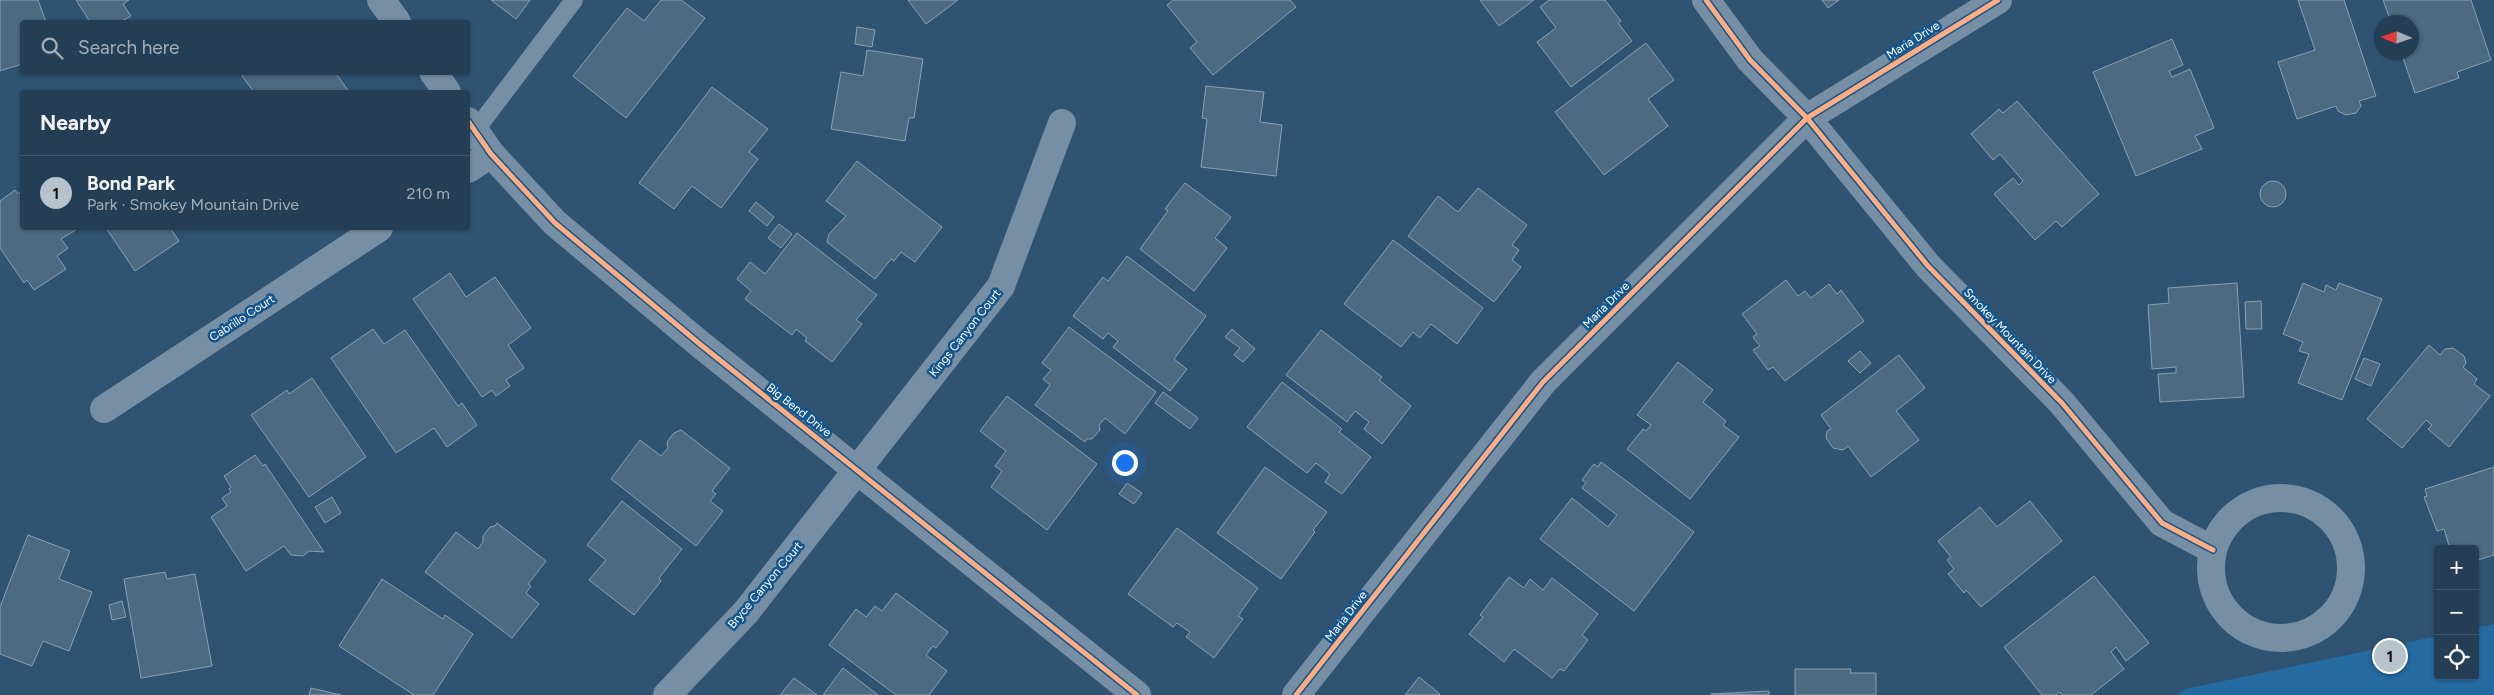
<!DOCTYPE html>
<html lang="en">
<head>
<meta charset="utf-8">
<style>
  body { margin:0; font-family:Figtree,sans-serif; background:#2f495f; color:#f1f3f6 }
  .controls { position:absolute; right:15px; bottom:15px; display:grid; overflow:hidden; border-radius:5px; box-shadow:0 1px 4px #0004 }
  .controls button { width:45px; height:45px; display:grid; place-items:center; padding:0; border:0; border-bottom:1px solid #40576c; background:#233e55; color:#f1f3f6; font:25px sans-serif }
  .compass { position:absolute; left:2374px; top:15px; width:45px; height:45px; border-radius:50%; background:#233e55; box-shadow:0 1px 4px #0004; rotate:272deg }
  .you { position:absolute; left:1124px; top:462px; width:18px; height:18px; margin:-12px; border:4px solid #fff; border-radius:50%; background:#1a73e8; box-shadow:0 0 0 8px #1a73e833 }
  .badge { display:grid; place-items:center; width:32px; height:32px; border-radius:50%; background:#b6c3cd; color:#111; font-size:16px; font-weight:700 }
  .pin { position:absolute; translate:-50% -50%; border:2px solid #fff; box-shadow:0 1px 5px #0006 }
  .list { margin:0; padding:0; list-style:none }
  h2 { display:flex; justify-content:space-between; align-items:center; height:65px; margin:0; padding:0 20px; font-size:21px }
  h2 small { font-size:16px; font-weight:400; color:#a3aeb9 }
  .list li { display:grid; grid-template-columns:32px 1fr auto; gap:15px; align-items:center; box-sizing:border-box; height:75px; padding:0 20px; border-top:1px solid #40576c }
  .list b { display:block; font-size:19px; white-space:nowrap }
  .list p { margin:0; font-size:16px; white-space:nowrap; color:#a3aeb9 }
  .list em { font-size:16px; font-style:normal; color:#a3aeb9 }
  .icon { flex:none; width:28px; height:28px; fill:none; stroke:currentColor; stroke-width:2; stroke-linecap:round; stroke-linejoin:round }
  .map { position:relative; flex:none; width:2494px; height:695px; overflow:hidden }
  .search { position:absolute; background:#233e55; box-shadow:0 1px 4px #0004; left:20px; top:20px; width:450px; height:55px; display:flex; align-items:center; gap:12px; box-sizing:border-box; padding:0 18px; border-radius:5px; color:#a3aeb9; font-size:19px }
  .panel { position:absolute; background:#233e55; box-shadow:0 1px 4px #0004; left:20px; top:90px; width:450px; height:140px; border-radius:5px }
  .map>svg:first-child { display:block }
  .green { fill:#246ba2 }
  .building { fill:#4c6a82; stroke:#8ba1b3 }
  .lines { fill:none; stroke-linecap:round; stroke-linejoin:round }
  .service { stroke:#768fa5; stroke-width:18 }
  .minor { stroke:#768fa5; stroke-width:28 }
  .tertiary { stroke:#768fa5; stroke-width:28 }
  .cycleway-casing { stroke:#13568d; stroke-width:8 }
  .cycleway { stroke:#ffac80; stroke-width:5 }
  .labels { text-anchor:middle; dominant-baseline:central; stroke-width:5; stroke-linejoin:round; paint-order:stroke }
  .street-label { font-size:12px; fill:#fff; stroke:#13568d }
</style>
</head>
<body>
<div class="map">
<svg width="2494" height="695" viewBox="0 0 2494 695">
  <rect width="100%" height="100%" fill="#2f5371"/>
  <path class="green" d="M 2494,624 L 2494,695 L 2177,695 L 2185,689 L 2438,636 L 2438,676 L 2475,676 L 2475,628 Z"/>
  <path class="building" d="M 0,0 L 38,0 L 46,22 L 22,22 L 22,64 L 0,71 Z
    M 76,0 L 129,0 L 123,4 L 131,16 L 120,22 L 90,22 Z
    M 491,0 L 530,0 L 516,19 Z
    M 661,0 L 681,0 L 705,18 L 626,118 L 573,76 L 627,8 L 644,21 Z
    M 908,0 L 958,0 L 926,24 Z
    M 1173,0 L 1290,0 L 1296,7 L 1213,75 L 1190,48 L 1197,42 L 1167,5 Z
    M 1480,0 L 1534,0 L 1499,26 Z
    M 1549,0 L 1605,0 L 1621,21 L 1618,23 L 1632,41 L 1571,87 L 1537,42 L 1556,28 L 1540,7 Z
    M 1822,0 L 1839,0 L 1828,8 Z
    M 2298,0 L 2344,0 L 2376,96 L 2359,101 L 2361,106 L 2356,113 L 2346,115 L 2338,111 L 2336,106 L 2297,119 L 2278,62 L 2315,50 Z
    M 2383,0 L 2471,0 L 2491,60 L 2457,72 L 2459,78 L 2415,93 L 2401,52 L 2412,52 L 2412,22 L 2391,22 Z
    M 857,27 L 875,30 L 872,47 L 855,44 Z
    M 2172,39 L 2183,65 L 2169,71 L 2172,77 L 2190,69 L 2214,128 L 2195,136 L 2202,149 L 2136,176 L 2093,72 Z
    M 1646,43 L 1674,80 L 1648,99 L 1668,126 L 1604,175 L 1555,112 Z
    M 867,50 L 923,59 L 914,118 L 909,118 L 905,141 L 831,129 L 841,72 L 863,76 Z
    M 248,72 L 335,72 L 349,92 L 254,92 L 242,76 Z
    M 1206,86 L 1264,92 L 1260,122 L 1282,125 L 1276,176 L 1201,167 L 1207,119 L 1202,118 Z
    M 712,87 L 768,129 L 749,152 L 758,159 L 721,208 L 692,186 L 674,209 L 639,183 Z
    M 2017,101 L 2099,194 L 2062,227 L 2056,221 L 2035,240 L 1994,194 L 2013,178 L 2019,185 L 2023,181 L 2000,154 L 1993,160 L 1971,134 L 1999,109 L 2003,113 Z
    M 857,161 L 942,227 L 915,262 L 901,252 L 894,261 L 891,259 L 875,279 L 827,242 L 829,234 L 846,216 L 826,201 Z
    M2260 194a13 13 0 1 1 26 0a13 13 0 1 1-26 0Z
    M 1185,183 L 1231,217 L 1215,238 L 1227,248 L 1194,291 L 1140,249 L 1168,211 L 1165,209 Z
    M 1478,188 L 1527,225 L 1512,245 L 1519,250 L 1512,260 L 1521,267 L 1494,302 L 1408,236 L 1438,196 L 1458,212 Z
    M 15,190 L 18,194 L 22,190 L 22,228 L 79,228 L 61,239 L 68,248 L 57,256 L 66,269 L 34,290 L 27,280 L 24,283 L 0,248 L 0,201 Z
    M 756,202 L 774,217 L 767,226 L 749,211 Z
    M 779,224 L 792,234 L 781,248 L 768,238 Z
    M 106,228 L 170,228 L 179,241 L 135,271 Z
    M 797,233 L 877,295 L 856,320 L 862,324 L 832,362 L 805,341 L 807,338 L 796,329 L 792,335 L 745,299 L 751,291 L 737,279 L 750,262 L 765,274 Z
    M 1393,240 L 1483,308 L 1457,344 L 1431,324 L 1420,338 L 1413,332 L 1401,347 L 1344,304 Z
    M 1127,256 L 1206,316 L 1174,359 L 1187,369 L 1170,391 L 1113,347 L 1118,341 L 1108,333 L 1103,339 L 1073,316 L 1103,277 L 1108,281 Z
    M 450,273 L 466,297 L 495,277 L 531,328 L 508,345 L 524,368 L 506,380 L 510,386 L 496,396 L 492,390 L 482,397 L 413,299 Z
    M 1786,280 L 1798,296 L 1805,291 L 1811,298 L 1829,284 L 1837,294 L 1841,290 L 1864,321 L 1785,381 L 1773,367 L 1768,370 L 1753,350 L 1760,346 L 1753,337 L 1757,334 L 1742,314 Z
    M 2237,283 L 2244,397 L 2160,402 L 2158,374 L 2176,373 L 2176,367 L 2152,369 L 2148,305 L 2169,303 L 2168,288 Z
    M 2303,283 L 2324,292 L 2326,285 L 2336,290 L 2339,283 L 2382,299 L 2342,400 L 2298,383 L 2309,354 L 2299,351 L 2303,342 L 2283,334 Z
    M 2261,301 L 2262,329 L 2246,329 L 2245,302 Z
    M 1069,327 L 1156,392 L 1125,434 L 1105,418 L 1099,425 L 1100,430 L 1092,439 L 1087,439 L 1085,442 L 1035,405 L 1050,385 L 1043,379 L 1051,370 L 1042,363 Z
    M 373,329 L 384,344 L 405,330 L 458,406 L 462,403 L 477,425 L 447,447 L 434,428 L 396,453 L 331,358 Z
    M 1232,329 L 1255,349 L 1243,362 L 1234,355 L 1240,348 L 1225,337 Z
    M 1321,330 L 1382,377 L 1379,380 L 1411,406 L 1382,444 L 1364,429 L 1369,422 L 1355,411 L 1347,422 L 1286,375 Z
    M 2429,345 L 2440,355 L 2445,349 L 2453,348 L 2464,356 L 2466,363 L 2463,367 L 2477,379 L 2474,384 L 2490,396 L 2449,447 L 2428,429 L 2432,425 L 2426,420 L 2402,448 L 2367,419 Z
    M 1860,351 L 1871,363 L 1860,373 L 1848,361 Z
    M 1899,355 L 1925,388 L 1896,411 L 1919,440 L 1871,477 L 1848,446 L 1843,450 L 1833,448 L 1826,438 L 1827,431 L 1831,429 L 1821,415 Z
    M 2364,358 L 2380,364 L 2371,386 L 2355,379 Z
    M 1678,362 L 1713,390 L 1703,402 L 1726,421 L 1723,425 L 1739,437 L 1690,499 L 1627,449 L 1643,429 L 1646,431 L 1651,425 L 1637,415 Z
    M 312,378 L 366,457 L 309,497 L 251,415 L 287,390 L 289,394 Z
    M 1282,382 L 1342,429 L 1339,432 L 1371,457 L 1342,494 L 1325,482 L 1330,474 L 1316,463 L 1307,473 L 1247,427 Z
    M 1163,392 L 1198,418 L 1190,429 L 1155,403 Z
    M 1007,396 L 1097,464 L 1047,530 L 991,487 L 1002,471 L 995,466 L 1006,451 L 980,431 Z
    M 681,430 L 730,468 L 712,491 L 716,494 L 710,501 L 723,511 L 696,546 L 611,479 L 640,440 L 661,456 L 668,448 L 667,442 L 674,433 Z
    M 255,455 L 263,466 L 265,464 L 324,552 L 309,551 L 303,556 L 291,555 L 284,546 L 246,571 L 211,517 L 227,506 L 222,498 L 231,492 L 229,489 L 231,487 L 224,476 Z
    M 1601,462 L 1694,532 L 1634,611 L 1540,539 L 1572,498 L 1608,527 L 1617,515 L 1582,488 L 1586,483 L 1582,480 L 1594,464 L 1598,467 Z
    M 1265,467 L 1327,512 L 1313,530 L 1315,532 L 1281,579 L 1217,533 Z
    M 2494,467 L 2494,555 L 2475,561 L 2475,549 L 2450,549 L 2444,529 L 2437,531 L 2424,497 L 2427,496 L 2425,489 Z
    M 1127,483 L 1142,493 L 1134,504 L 1119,494 Z
    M 332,497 L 341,513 L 325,523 L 315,507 Z
    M 622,501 L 682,549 L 659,578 L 661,581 L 634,615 L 589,580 L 606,560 L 587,545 Z
    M 2030,501 L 2062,541 L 1981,607 L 1966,590 L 1964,593 L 1948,574 L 1954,569 L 1947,560 L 1951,557 L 1938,541 L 1980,507 L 1997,527 Z
    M 497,523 L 546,561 L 528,584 L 531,586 L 526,593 L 539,604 L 512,638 L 425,572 L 456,532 L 478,549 L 483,542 L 483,536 L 490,527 L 495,526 Z
    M 1177,528 L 1258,588 L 1238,616 L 1243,619 L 1214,658 L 1186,637 L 1190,632 L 1177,623 L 1173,627 L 1128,594 Z
    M 28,535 L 70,551 L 59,579 L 92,592 L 69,651 L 43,641 L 32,666 L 0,654 L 0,607 Z
    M 165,572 L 167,579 L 195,574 L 212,666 L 141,678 L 124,579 Z
    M 2094,576 L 2149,643 L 2126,661 L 2116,647 L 2111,652 L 2124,669 L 2091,695 L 2062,695 L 2060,692 L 2056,695 L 2042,695 L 2004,647 Z
    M 1509,577 L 1524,588 L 1530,579 L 1543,590 L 1552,578 L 1598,614 L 1582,635 L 1588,640 L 1564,671 L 1560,669 L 1552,678 L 1514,649 L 1504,662 L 1469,634 L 1483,617 L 1480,615 Z
    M 382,579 L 443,619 L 445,615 L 473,634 L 433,695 L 414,695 L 339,646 Z
    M 896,593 L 948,632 L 936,648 L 933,646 L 926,655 L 947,671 L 929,695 L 896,695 L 829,645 L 856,609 L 866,617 L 875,606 L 882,611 Z
    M 122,601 L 126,617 L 112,620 L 109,605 Z
    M 843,668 L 878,695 L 823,695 Z
    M 1795,669 L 1851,669 L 1850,673 L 1876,673 L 1876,695 L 1795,695 Z
    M 1419,677 L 1440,694 L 1439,695 L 1405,695 Z
    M 794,678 L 817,695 L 780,695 Z
    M 311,688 L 341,695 L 309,695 Z
    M 1769,691 L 1769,695 L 1711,694 Z"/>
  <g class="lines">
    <path class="service" d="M 475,131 L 574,0"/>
    <path class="minor" d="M 381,0 L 397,22
      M 1706,0 L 1750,60 L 1807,118 L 1928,266 L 2062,403 L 2162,523 L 2213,550
      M 433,72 L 447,92
      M 468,121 L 491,154 L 555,223 L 701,345 L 1137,695
      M 468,169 L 491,154
      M 104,409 L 379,228
      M2211 568a70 70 0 1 1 140 0a70 70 0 1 1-140 0Z
      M 667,695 L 746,612 L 1001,286 L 1062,123"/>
    <path class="tertiary" d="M 1296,695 L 1543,382 L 1807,118 L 1998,0"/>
    <defs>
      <path id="cycleway" d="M 1706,0 L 1750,60 L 1807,118 L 1928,266 L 2062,403 L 2162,523 L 2213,550
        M 468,121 L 491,154 L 555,223 L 701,345 L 1137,695
        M 1296,695 L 1543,382 L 1807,118 L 1998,0"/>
    </defs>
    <use href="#cycleway" class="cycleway-casing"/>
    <use href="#cycleway" class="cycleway"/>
  </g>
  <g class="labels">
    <g class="street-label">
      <text transform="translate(1913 40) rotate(-32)">Maria Drive</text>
      <text transform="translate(1606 305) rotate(-45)">Maria Drive</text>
      <text transform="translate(242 318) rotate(-33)">Cabrillo Court</text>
      <text transform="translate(965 333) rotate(-52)">Kings Canyon Court</text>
      <text transform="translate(2010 336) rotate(46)">Smokey Mountain Drive</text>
      <text transform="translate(799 410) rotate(38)">Big Bend Drive</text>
      <text transform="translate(765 585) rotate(-50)">Bryce Canyon Court</text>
      <text transform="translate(1346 616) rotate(-52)">Maria Drive</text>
    </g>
  </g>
</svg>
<div class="controls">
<button>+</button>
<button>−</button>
<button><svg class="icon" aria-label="locate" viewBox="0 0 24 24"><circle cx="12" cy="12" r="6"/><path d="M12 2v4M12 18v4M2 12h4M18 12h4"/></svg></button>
</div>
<svg class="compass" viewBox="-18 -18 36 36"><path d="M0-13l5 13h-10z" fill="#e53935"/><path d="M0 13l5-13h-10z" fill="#a3aeb9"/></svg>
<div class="you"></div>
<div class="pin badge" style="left:2390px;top:656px">1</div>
<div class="search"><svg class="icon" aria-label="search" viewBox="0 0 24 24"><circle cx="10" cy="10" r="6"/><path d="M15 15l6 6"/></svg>Search here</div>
<section class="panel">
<h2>Nearby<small></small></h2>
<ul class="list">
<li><span class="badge">1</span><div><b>Bond Park</b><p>Park · Smokey Mountain Drive</p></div><em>210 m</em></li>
</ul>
</section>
</div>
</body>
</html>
